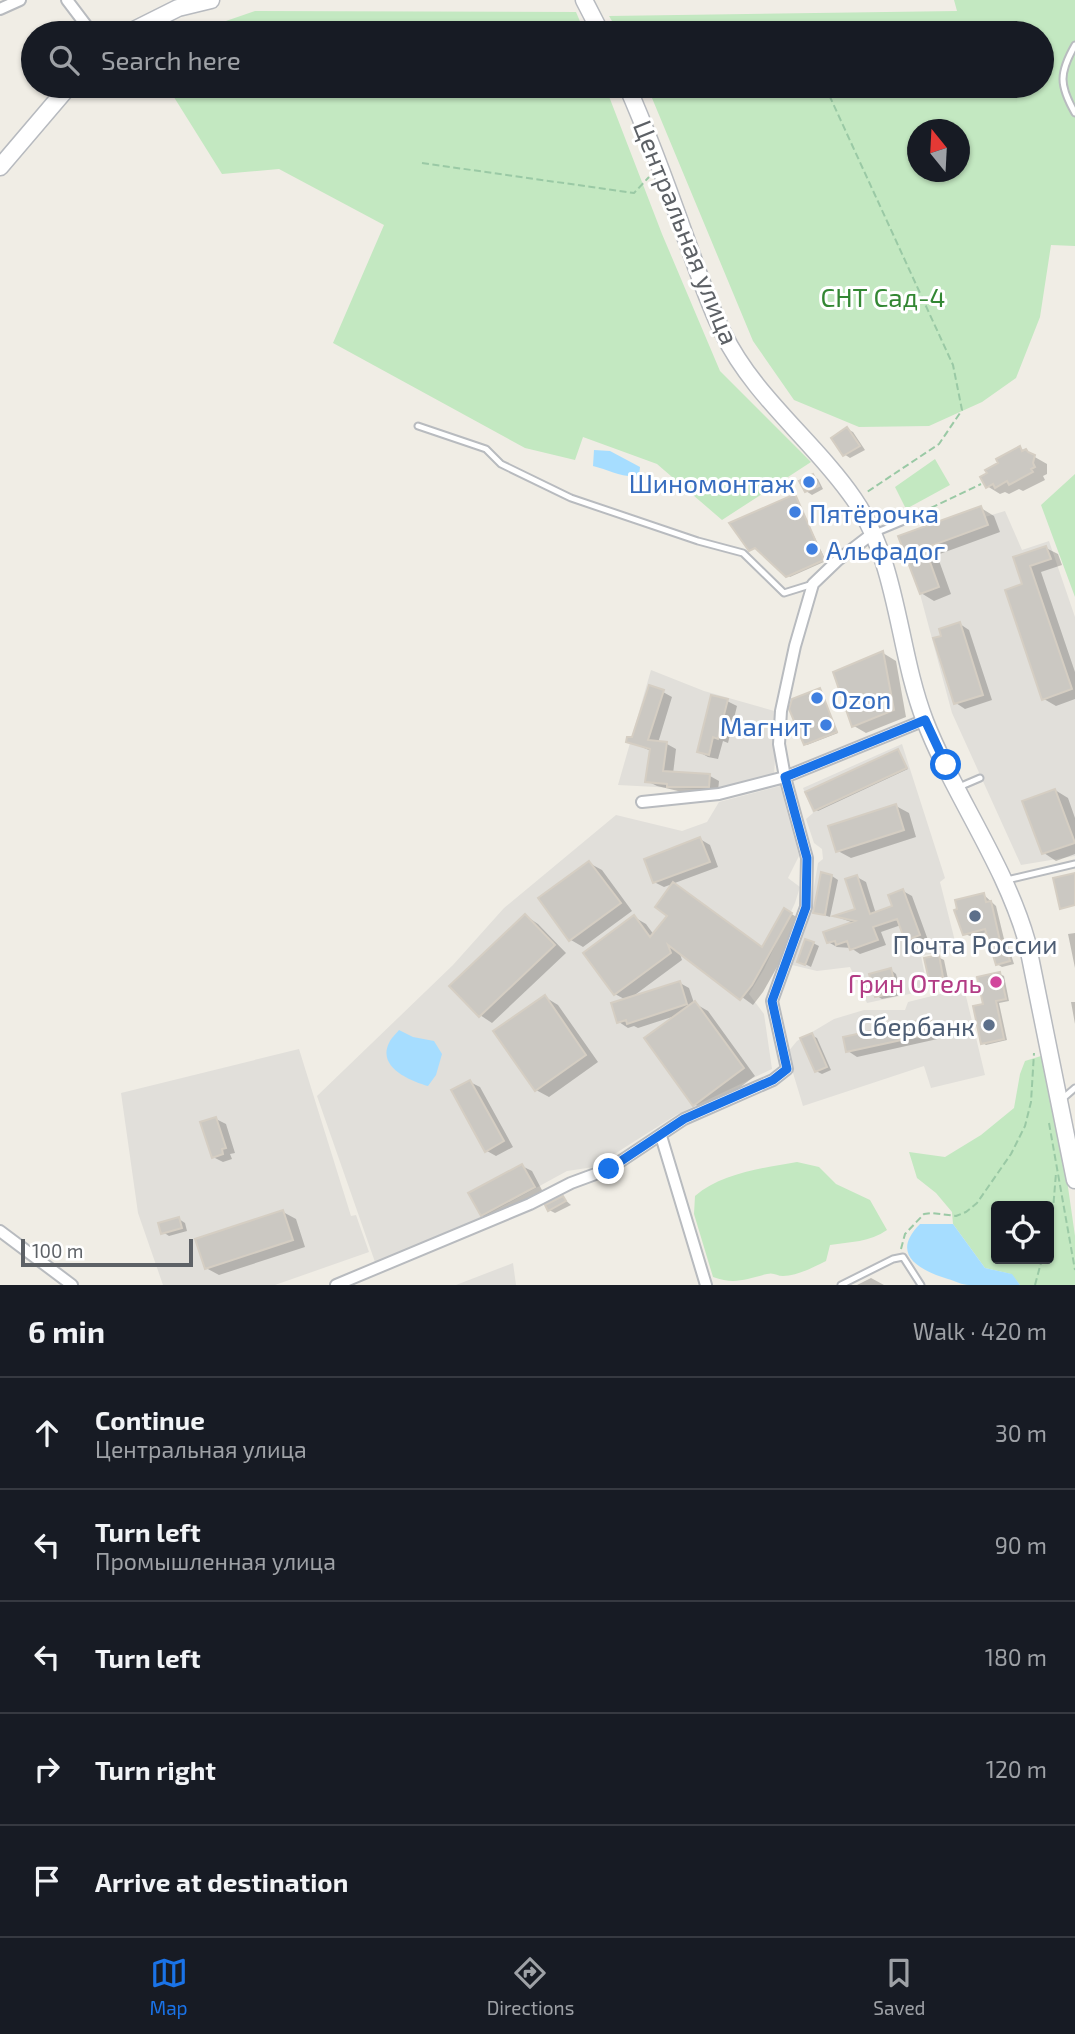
<!DOCTYPE html>
<html lang="en">
<head>
<meta charset="utf-8">
<style>
  body { margin:0; font-family:"Exo 2",sans-serif; background:#20242c; color:#f1f3f6 }
  .controls { position:absolute; right:21px; bottom:21px; display:grid; overflow:hidden; border-radius:7px; box-shadow:0 2px 5px #0004 }
  .controls button { width:63px; height:63px; display:grid; place-items:center; padding:0; border:0; border-bottom:2px solid #363941; background:#171b24; color:#f1f3f6; font:35px sans-serif }
  .compass { position:absolute; left:907px; top:119px; width:63px; height:63px; border-radius:50%; background:#171b24; box-shadow:0 2px 5px #0004; rotate:342deg }
  .scale { position:absolute; left:21px; bottom:18px; width:172px; box-sizing:border-box; padding-left:7px; border:4px solid #5d6166; border-top:0; font-size:19px; line-height:24px; white-space:nowrap; color:#5d6166; -webkit-text-stroke:5px #fff; paint-order:stroke }
  .stop { position:absolute; width:21px; height:21px; margin:-16px; border:5px solid #1a73e8; border-radius:50%; background:#fff }
  .stop.end { background:#1a73e8; border-color:#fff; box-shadow:0 2px 7px #0008 }
  .list { margin:0; padding:0; list-style:none }
  h2 { display:flex; justify-content:space-between; align-items:center; height:91px; margin:0; padding:0 28px; font-size:30px }
  h2 small { font-size:23px; font-weight:400; color:#9ea1a6 }
  .list li { display:grid; grid-template-columns:46px 1fr auto; gap:21px; align-items:center; box-sizing:border-box; height:112px; padding:0 28px; border-top:2px solid #363941 }
  .list b { display:block; font-size:26px; white-space:nowrap }
  .list p { margin:0; font-size:23px; white-space:nowrap; color:#9ea1a6 }
  .list em { font-size:23px; font-style:normal; color:#9ea1a6 }
  .icon { flex:none; width:38px; height:38px; fill:none; stroke:currentColor; stroke-width:2; stroke-linecap:round; stroke-linejoin:round }
  .map { position:relative; flex:none; width:1075px; height:1285px; overflow:hidden }
  .search { position:absolute; background:#171b24; box-shadow:0 2px 5px #0004; left:21px; right:21px; top:21px; height:77px; display:flex; align-items:center; gap:18px; box-sizing:border-box; padding:0 24px; border-radius:38px; color:#9ea1a6; font-size:26px }
  .sheet { height:651px; background:#171b24 }
  nav { display:flex; justify-content:space-around; align-items:center; box-sizing:border-box; height:98px; border-top:2px solid #363941; background:#171b24; font-size:19px; color:#9ea1a6 }
  nav a { display:grid; justify-items:center; gap:4px }
  nav .on { color:#1a73e8 }
  .map>svg:first-child { display:block }
  .industrial { fill:#e1dfda }
  .green { fill:#c3e8c1; fill-rule:evenodd }
  .water { fill:#a6ddff }
  .shadow { fill:#0003 }
  .building { fill:#cbc8c2; stroke:#d5cec3; stroke-width:2 }
  .lines { fill:none; stroke-linecap:round; stroke-linejoin:round }
  .lane-casing { stroke:#b8bbbf; stroke-width:9 }
  .street-casing { stroke:#b8bbbf; stroke-width:14 }
  .secondary-casing { stroke:#b7babf; stroke-width:19 }
  .path { stroke:#9ac9a5; stroke-width:2; stroke-dasharray:7 3.5; stroke-linecap:butt }
  .lane { stroke:#fff; stroke-width:5 }
  .street { stroke:#fff; stroke-width:10 }
  .secondary { stroke:#fff; stroke-width:16 }
  .route { stroke:#1a73e8; stroke-width:9 }
  .shop-dot { fill:#3f7fe0; stroke:#fff; stroke-width:2.5 }
  .service-dot { fill:#5c6f8a; stroke:#fff; stroke-width:2.5 }
  .hotel-dot { fill:#d1479c; stroke:#fff; stroke-width:2.5 }
  .labels { text-anchor:middle; dominant-baseline:central; stroke-width:6; stroke-linejoin:round; paint-order:stroke }
  .street-label { font-size:26px; fill:#5d6166; stroke:#fff }
  .park-label { font-size:26px; fill:#338733; stroke:#fff }
  .shop-label { font-size:26px; fill:#366cbe; stroke:#fff; text-anchor:start }
  .service-label { font-size:26px; fill:#4e5e75; stroke:#fff }
  .hotel-label { font-size:26px; fill:#b23c85; stroke:#fff; text-anchor:end }
</style>
</head>
<body>
<div class="map">
<svg width="1075" height="1285" viewBox="0 0 1075 1285">
  <rect width="100%" height="100%" fill="#f0ede5"/>
  <path class="industrial" d="M 981,506 L 985,517 L 1005,511 L 1022,550 L 1049,541 L 1075,617 L 1075,856 L 1021,865 L 952,713 L 920,594 L 898,536 Z
    M 651,670 L 704,691 L 778,712 L 774,775 L 713,790 L 618,785 Z
    M 902,744 L 945,878 L 940,882 L 957,949 L 921,956 L 928,990 L 867,1003 L 850,967 L 817,971 L 792,965 L 809,917 L 818,863 L 823,859 L 822,849 L 814,843 L 806,819 L 813,813 L 803,788 Z
    M 780,786 L 799,856 L 788,878 L 800,887 L 795,903 L 764,969 L 749,994 L 764,1014 L 772,1069 L 676,1115 L 594,1167 L 567,1171 L 479,1219 L 375,1262 L 317,1096 L 453,965 L 504,908 L 616,815 L 682,831 L 707,822 L 719,802 Z
    M 964,988 L 985,1075 L 931,1088 L 924,1066 L 803,1106 L 787,1053 L 797,1041 L 834,1019 L 864,1010 L 905,1010 L 908,1002 Z
    M 299,1049 L 351,1216 L 356,1215 L 369,1252 L 275,1285 L 163,1285 L 138,1213 L 121,1093 Z
    M 513,1263 L 516,1285 L 456,1285 Z"/>
  <path class="green" d="M 954,0 L 1075,0 L 1075,246 L 1051,245 L 1040,317 L 1016,378 L 982,402 L 929,426 L 859,427 L 794,400 L 753,341 L 647,86 L 1042,86 L 1042,33 L 619,33 L 609,16 L 957,11 ZM 918,130 L 960,130 L 960,172 L 918,172 Z
    M 255,11 L 576,12 L 585,33 L 191,33 Z
    M 167,86 L 605,86 L 662,234 L 720,371 L 811,462 L 722,520 L 657,464 L 583,437 L 575,460 L 525,448 L 333,343 L 384,225 L 279,169 L 222,174 Z
    M 935,459 L 950,485 L 906,509 L 895,487 Z
    M 1075,474 L 1075,597 L 1041,505 Z
    M 1041,1056 L 1047,1065 L 1061,1138 L 1075,1236 L 1075,1285 L 1020,1285 L 1011,1274 L 985,1268 L 953,1224 L 952,1212 L 936,1193 L 917,1178 L 909,1152 L 945,1157 L 981,1135 L 1014,1108 L 1020,1074 L 1025,1061 ZM 996,1206 L 1049,1206 L 1049,1259 L 996,1259 Z
    M 797,1162 L 819,1167 L 836,1184 L 870,1200 L 887,1230 C 870,1242 850,1242 830,1245 L 826,1261 C 814,1267 797,1276 783,1276 C 777,1276 774,1272 767,1274 C 746,1279 735,1285 713,1277 L 694,1214 L 695,1196 C 722,1173 763,1168 797,1162 Z"/>
  <path class="water" d="M 594,450 L 610,451 L 640,467 L 639,476 C 622,478 609,470 593,466 Z
    M 399,1030 L 413,1037 L 434,1041 L 442,1054 L 436,1075 L 428,1086 C 410,1081 377,1067 389,1043 C 391,1038 396,1034 399,1030 Z
    M 920,1224 L 953,1224 L 985,1268 L 1012,1274 L 1020,1285 C 1003,1285 986,1285 969,1285 C 962,1285 955,1281 948,1279 C 918,1270 890,1254 920,1224 Z"/>
  <path class="shadow" d="M 847,429 L 853,432 L 865,450 L 850,458 L 844,454 Z
    M 1019,448 L 1047,464 L 1047,474 L 1043,476 L 1045,480 L 1023,491 L 1019,489 L 1009,494 L 1005,492 L 1000,494 L 987,486 Z
    M 813,476 L 818,479 L 823,489 L 812,495 L 806,491 Z
    M 795,496 L 826,561 L 790,577 L 758,549 L 750,549 Z
    M 981,508 L 994,516 L 1000,532 L 937,555 L 951,594 L 934,601 L 921,593 L 901,538 Z
    M 1046,548 L 1058,554 L 1062,565 L 1041,572 L 1075,672 L 1075,699 L 1056,706 L 1044,699 L 1024,585 L 1015,558 Z
    M 960,624 L 969,630 L 992,700 L 965,709 L 956,703 L 944,637 Z
    M 883,653 L 896,661 L 906,717 L 866,733 L 854,726 Z
    M 819,690 L 838,733 L 807,745 L 805,744 Z
    M 663,692 L 672,697 L 658,743 L 667,744 L 676,749 L 673,774 L 710,776 L 719,781 L 718,791 L 678,791 L 657,786 L 647,781 L 651,751 L 628,741 L 633,739 Z
    M 727,701 L 737,706 L 728,743 L 723,741 L 718,759 L 708,757 L 699,752 Z
    M 898,751 L 908,769 L 818,811 L 815,809 Z
    M 1055,790 L 1068,798 L 1075,818 L 1075,854 L 1056,861 L 1044,853 Z
    M 896,806 L 909,813 L 916,837 L 851,858 L 838,851 Z
    M 700,839 L 710,845 L 718,867 L 664,887 L 654,882 Z
    M 589,863 L 602,870 L 632,911 L 583,947 L 571,940 Z
    M 832,876 L 838,880 L 830,917 L 815,912 Z
    M 857,877 L 866,882 L 876,914 L 894,907 L 903,891 L 912,896 L 928,940 L 915,944 L 906,939 L 901,925 L 881,932 L 886,945 L 860,954 L 851,948 L 837,947 L 828,942 L 854,923 L 837,917 L 857,910 Z
    M 984,895 L 996,906 L 1005,943 L 1008,945 L 1014,964 L 1002,967 L 997,964 L 988,932 L 970,936 L 965,934 Z
    M 785,910 L 803,921 L 763,992 L 753,1005 L 679,951 L 682,960 L 632,997 L 680,983 L 689,988 L 694,1003 L 708,1011 L 755,1076 L 707,1112 L 694,1104 L 678,1015 L 638,1028 L 634,1026 L 628,1028 L 619,1022 L 626,1000 L 615,994 L 585,953 L 634,917 L 646,924 L 654,935 L 763,949 Z
    M 526,916 L 538,924 L 566,953 L 492,1023 L 480,1015 Z
    M 1075,933 L 1075,968 L 1068,934 Z
    M 813,943 L 819,946 L 811,967 L 805,964 Z
    M 938,957 L 944,960 L 948,979 L 936,982 L 931,979 Z
    M 891,970 L 896,974 L 902,995 L 882,999 L 877,996 Z
    M 1000,974 L 1004,976 L 1009,1001 L 999,1003 L 1007,1040 L 986,1045 L 983,1043 L 985,1006 Z
    M 545,997 L 558,1005 L 598,1062 L 549,1097 L 536,1090 Z
    M 1071,1002 L 1075,1002 L 1075,1024 Z
    M 930,1020 L 940,1025 L 942,1038 L 857,1057 L 848,1051 Z
    M 811,1035 L 817,1038 L 831,1070 L 822,1074 L 816,1071 Z
    M 470,1082 L 480,1087 L 513,1147 L 496,1156 L 487,1151 Z
    M 216,1119 L 226,1124 L 235,1153 L 230,1154 L 232,1159 L 223,1162 L 213,1157 Z
    M 522,1166 L 532,1171 L 543,1192 L 491,1220 L 482,1215 Z
    M 563,1198 L 571,1205 L 555,1213 L 549,1210 Z
    M 283,1212 L 296,1219 L 305,1247 L 219,1275 L 206,1268 Z
    M 179,1219 L 185,1223 L 187,1231 L 169,1236 L 163,1232 Z
    M 871,1278 L 884,1285 L 857,1285 Z"/>
  <path class="building" d="M 847,427 L 860,446 L 843,456 L 831,438 Z
    M 1020,446 L 1022,451 L 1026,449 L 1028,452 L 1035,455 L 1033,463 L 1035,467 L 1031,469 L 1033,472 L 1009,485 L 1007,481 L 995,488 L 993,484 L 986,488 L 980,477 L 987,473 L 985,470 L 998,463 L 996,459 Z
    M 813,474 L 819,486 L 805,492 L 799,481 Z
    M 795,494 L 824,560 L 786,577 L 755,548 L 749,551 L 729,523 Z
    M 981,506 L 988,525 L 925,548 L 939,587 L 920,594 L 898,536 Z
    M 1046,546 L 1051,559 L 1030,566 L 1072,689 L 1042,700 L 1005,590 L 1022,584 L 1013,557 Z
    M 960,622 L 983,695 L 954,704 L 933,638 L 941,636 L 939,629 Z
    M 883,651 L 894,710 L 852,727 L 833,672 Z
    M 649,685 L 664,690 L 648,740 L 667,742 L 663,771 L 710,774 L 709,787 L 667,787 L 667,784 L 645,782 L 650,749 L 626,742 L 627,737 L 632,737 Z
    M 820,688 L 837,732 L 804,745 L 789,709 L 792,699 Z
    M 711,695 L 728,699 L 718,739 L 713,737 L 709,755 L 697,752 Z
    M 898,749 L 907,768 L 814,811 L 805,792 Z
    M 1055,789 L 1075,843 L 1042,854 L 1022,801 Z
    M 896,804 L 904,830 L 836,852 L 828,826 Z
    M 700,837 L 710,862 L 653,883 L 644,859 Z
    M 589,861 L 621,903 L 569,941 L 538,898 Z
    M 821,872 L 832,875 L 825,915 L 813,913 Z
    M 1075,873 L 1075,905 L 1060,909 L 1053,878 Z
    M 857,875 L 870,914 L 892,906 L 888,895 L 903,889 L 920,935 L 905,941 L 897,919 L 873,927 L 878,940 L 850,950 L 847,941 L 836,945 L 835,941 L 827,943 L 823,932 L 855,921 L 833,916 L 855,909 L 845,879 Z
    M 673,882 L 762,947 L 784,908 L 792,913 L 752,985 L 740,1000 L 668,945 L 671,953 L 614,995 L 583,953 L 634,915 L 650,937 L 667,916 L 655,907 Z
    M 984,893 L 986,902 L 991,901 L 1000,941 L 1003,940 L 1010,961 L 996,965 L 985,929 L 963,935 L 954,910 L 957,909 L 955,900 Z
    M 525,914 L 555,945 L 479,1017 L 449,986 Z
    M 805,939 L 814,942 L 805,965 L 797,962 Z
    M 939,955 L 943,977 L 929,980 L 924,958 Z
    M 891,968 L 897,992 L 875,997 L 869,974 Z
    M 1000,972 L 1006,999 L 996,1001 L 1004,1039 L 981,1044 L 973,1006 L 983,1004 L 977,977 Z
    M 680,981 L 687,1004 L 627,1024 L 626,1020 L 617,1023 L 611,1003 Z
    M 545,995 L 586,1055 L 535,1091 L 493,1031 Z
    M 695,1001 L 744,1068 L 693,1106 L 644,1038 Z
    M 931,1018 L 934,1033 L 846,1052 L 843,1037 Z
    M 812,1033 L 827,1067 L 815,1072 L 800,1038 Z
    M 470,1080 L 504,1141 L 485,1152 L 451,1090 Z
    M 216,1117 L 226,1148 L 222,1149 L 223,1154 L 212,1158 L 200,1122 Z
    M 522,1164 L 535,1187 L 481,1216 L 468,1193 Z
    M 563,1196 L 566,1201 L 548,1211 L 545,1205 Z
    M 283,1210 L 293,1240 L 205,1269 L 195,1239 Z
    M 179,1217 L 182,1228 L 161,1234 L 158,1223 Z"/>
  <g class="lines">
    <defs>
      <path id="lane" d="M 1075,45 C 1059,73 1059,85 1075,113
        M 418,426 L 486,449 L 501,464 L 571,498 L 698,541 L 743,553 L 784,593 L 813,584
        M 875,533 L 904,521
        M 959,787 L 980,778
        M 1007,880 L 1075,864
        M 1061,1100 L 1075,1088
        M 841,1285 L 893,1259 L 903,1257 L 921,1285"/>
      <path id="street" d="M 67,0 L 92,33
        M 0,9 L 20,0
        M 642,802 L 719,794 L 785,777 L 925,720
        M 661,1136 L 706,1285
        M 0,1231 L 72,1285
        M 336,1285 L 530,1204 L 571,1183 L 609,1169 L 684,1119 L 773,1080 L 787,1069 L 772,1001 L 806,907 L 807,858 L 785,777 L 779,744 L 781,711 L 795,646 L 813,584 L 838,560 L 872,534"/>
      <path id="secondary" d="M 584,0 L 601,33
        M 128,33 L 178,8 L 211,0
        M 627,86 C 649,136 668,188 686,239 C 698,271 708,303 723,333 C 754,397 815,442 854,499 C 899,565 897,648 925,721 C 954,796 1005,864 1027,942 L 1075,1180
        M 0,167 L 69,86"/>
    </defs>
    <use href="#lane" class="lane-casing"/>
    <use href="#street" class="street-casing"/>
    <use href="#secondary" class="secondary-casing"/>
    <path class="path" d="M 800,32 L 801,33
      M 825,86 L 953,365 L 962,410 L 939,444 L 867,492
      M 422,163 L 634,193 L 649,177
      M 912,517 L 981,484
      M 1049,1123 L 1075,1270
      M 1049,1234 L 1052,1222 L 1056,1173
      M 901,1249 L 905,1234 L 924,1214 L 932,1213 L 956,1216 L 966,1212 L 977,1203 L 1011,1154 L 1025,1126 L 1031,1102 L 1034,1053
      M 1035,1285 L 1042,1259"/>
    <use href="#lane" class="lane"/>
    <use href="#street" class="street"/>
    <use href="#secondary" class="secondary"/>
  </g>
  <g class="lines">
    <path class="route" d="M 609,1169 L 684,1119 L 773,1080 L 787,1069 L 772,1001 L 806,907 L 807,858 L 785,777 L 925,720 L 946,765"/>
  </g>
  <g class="shop-dot">
    <circle cx="809" cy="482" r="7"/>
    <circle cx="795" cy="512" r="7"/>
    <circle cx="812" cy="549" r="7"/>
    <circle cx="817" cy="698" r="7"/>
    <circle cx="826" cy="725" r="7"/>
  </g>
  <g class="service-dot">
    <circle cx="975" cy="916" r="7"/>
    <circle cx="989" cy="1025" r="7"/>
  </g>
  <circle class="hotel-dot" cx="996" cy="982" r="7"/>
  <g class="labels">
    <g class="street-label">
      <text transform="translate(687 232) rotate(68)">Центральная улица</text>
    </g>
    <g class="park-label">
      <text x="883" y="296">СНТ Сад-4</text>
    </g>
    <g class="shop-label">
      <text x="795" y="482" text-anchor="end">Шиномонтаж</text>
      <text x="809" y="512">Пятёрочка</text>
      <text x="826" y="549">Альфадог</text>
      <text x="831" y="698">Ozon</text>
      <text x="812" y="725" text-anchor="end">Магнит</text>
    </g>
    <g class="service-label">
      <text x="975" y="943">Почта России</text>
      <text x="975" y="1025" text-anchor="end">Сбербанк</text>
    </g>
    <g class="hotel-label">
      <text x="982" y="982">Грин Отель</text>
    </g>
  </g>
</svg>
<div class="controls">
<button><svg class="icon" aria-label="locate" viewBox="0 0 24 24"><circle cx="12" cy="12" r="6"/><path d="M12 2v4M12 18v4M2 12h4M18 12h4"/></svg></button>
</div>
<svg class="compass" viewBox="-18 -18 36 36"><path d="M0-13l5 13h-10z" fill="#e53935"/><path d="M0 13l5-13h-10z" fill="#9ea1a6"/></svg>
<div class="scale">100 m</div>
<div class="stop" style="left:946px;top:765px"></div>
<div class="stop end" style="left:609px;top:1169px"></div>
<div class="search"><svg class="icon" aria-label="search" viewBox="0 0 24 24"><circle cx="10" cy="10" r="6"/><path d="M15 15l6 6"/></svg>Search here</div>
</div>
<section class="sheet">
<h2>6 min<small>Walk · 420 m</small></h2>
<ul class="list">
<li><svg class="icon" aria-label="ahead" viewBox="0 0 24 24"><path d="M12 20V5M6 11l6-6 6 6"/></svg><div><b>Continue</b><p>Центральная улица</p></div><em>30 m</em></li>
<li><svg class="icon" aria-label="left" viewBox="0 0 24 24"><path d="M17 20v-9H6M10 6l-5 5 5 5"/></svg><div><b>Turn left</b><p>Промышленная улица</p></div><em>90 m</em></li>
<li><svg class="icon" aria-label="left" viewBox="0 0 24 24"><path d="M17 20v-9H6M10 6l-5 5 5 5"/></svg><div><b>Turn left</b></div><em>180 m</em></li>
<li><svg class="icon" aria-label="right" viewBox="0 0 24 24"><path d="M7 20v-9h11M14 6l5 5-5 5"/></svg><div><b>Turn right</b></div><em>120 m</em></li>
<li><svg class="icon" aria-label="arrive" viewBox="0 0 24 24"><path d="M6 21V4h12l-3 4 3 4H6"/></svg><div><b>Arrive at destination</b></div></li>
</ul>
</section>
<nav>
<a class="on"><svg class="icon" aria-label="map" viewBox="0 0 24 24"><path d="M3 6l6-2 6 2 6-2v14l-6 2-6-2-6 2zM9 4v14M15 6v14"/></svg>Map</a>
<a><svg class="icon" aria-label="directions" viewBox="0 0 24 24"><path d="M12 3l9 9-9 9-9-9zM9 14v-3h6M13 9l2 2-2 2"/></svg>Directions</a>
<a><svg class="icon" aria-label="saved" viewBox="0 0 24 24"><path d="M7 4h10v16l-5-4-5 4z"/></svg>Saved</a>
</nav>
</body>
</html>
